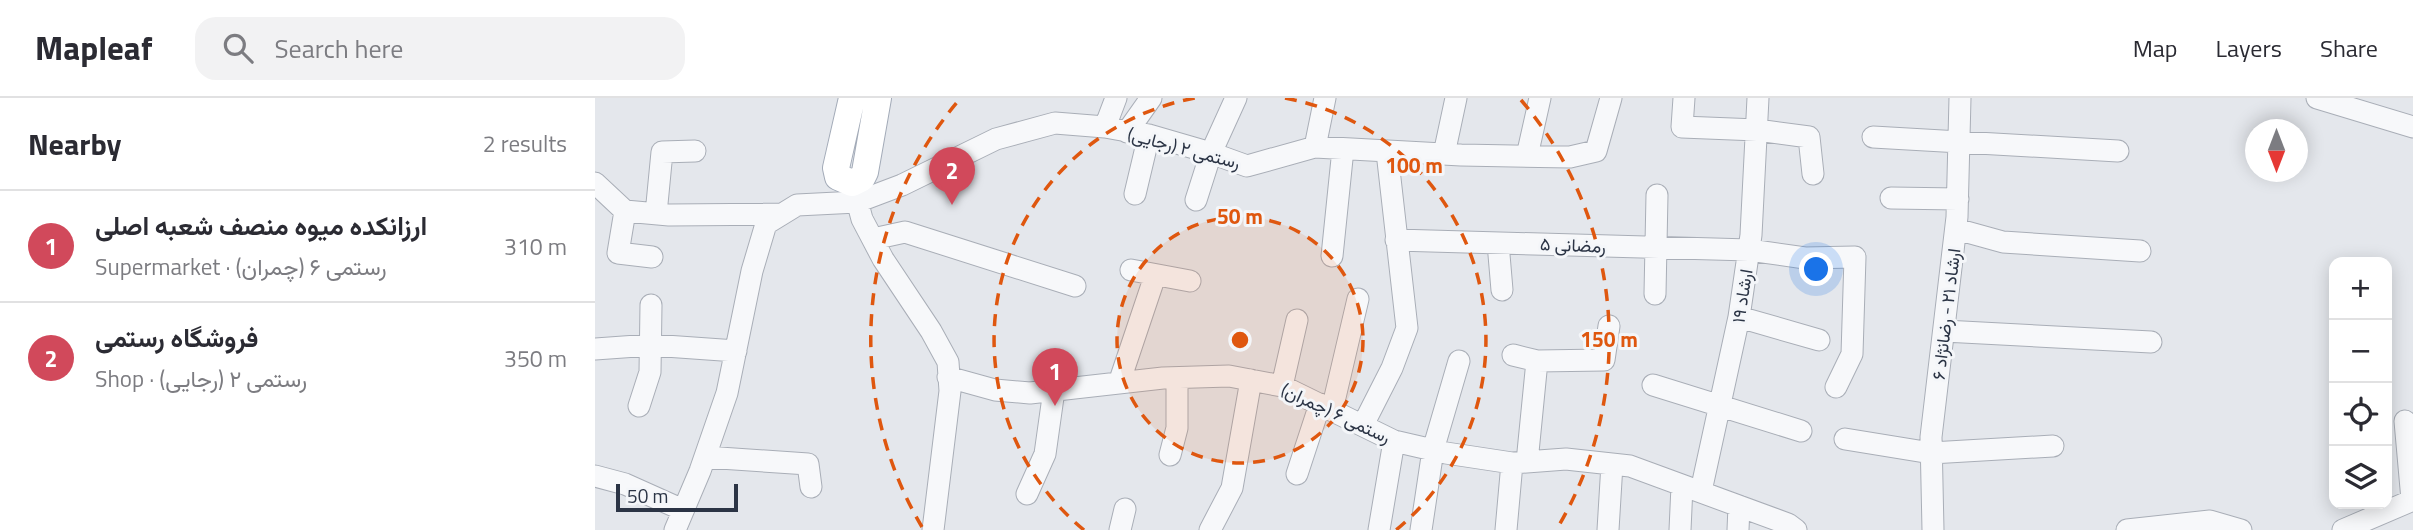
<!DOCTYPE html>
<html lang="en">
<head>
<meta charset="utf-8">
<style>
  body { margin:0; font-family:"Titillium Web",Vazirmatn,sans-serif; background:#f2f2f3; color:#2b2b33 }
  .controls { position:absolute; right:21px; bottom:21px; display:grid; overflow:hidden; border-radius:14px; box-shadow:0 4px 18px #0003 }
  .controls button { width:63px; height:63px; display:grid; place-items:center; padding:0; border:0; border-bottom:2px solid #e1e1e2; background:#fff; color:#2b2b33; font:35px sans-serif }
  .compass { position:absolute; left:1650px; top:21px; width:63px; height:63px; border-radius:50%; background:#fff; box-shadow:0 4px 18px #0003; rotate:180deg }
  .scale { position:absolute; left:21px; bottom:18px; width:122px; box-sizing:border-box; padding-left:7px; border:4px solid #2b3445; border-top:0; font-size:19px; line-height:24px; white-space:nowrap; color:#2b3445; -webkit-text-stroke:5px #f4f6f9; paint-order:stroke }
  .you { position:absolute; left:1222px; top:172px; width:24px; height:24px; margin:-18px; border:5px solid #fff; border-radius:50%; background:#1a73e8; box-shadow:0 0 0 10px #1a73e833 }
  .badge { display:grid; place-items:center; width:46px; height:46px; border-radius:50%; background:#d1495b; color:#fff; font-size:23px; font-weight:700 }
  .pin { position:absolute; translate:-50% -58px; filter:drop-shadow(0 2px 4px #0008) }
  .pin::after { content:''; position:absolute; top:37px; width:24px; height:21px; background:inherit; clip-path:polygon(0 0,100% 0,50% 100%) }
  .list { margin:0; padding:0; list-style:none }
  h2 { display:flex; justify-content:space-between; align-items:center; height:91px; margin:0; padding:0 28px; font-size:30px }
  h2 small { font-size:23px; font-weight:400; color:#7c7c81 }
  .list li { display:grid; grid-template-columns:46px 1fr auto; gap:21px; align-items:center; box-sizing:border-box; height:112px; padding:0 28px; border-top:2px solid #e1e1e2 }
  .list b { display:block; font-size:26px; white-space:nowrap }
  .list p { margin:0; font-size:23px; white-space:nowrap; color:#7c7c81 }
  .list em { font-size:23px; font-style:normal; color:#7c7c81 }
  .icon { flex:none; width:38px; height:38px; fill:none; stroke:currentColor; stroke-width:2; stroke-linecap:round; stroke-linejoin:round }
  .map { position:relative; flex:none; width:1818px; height:432px; overflow:hidden }
  header { display:flex; align-items:center; gap:42px; box-sizing:border-box; height:98px; padding:0 35px; background:#fff; border-bottom:2px solid #e1e1e2 }
  header strong { font-size:33px }
  nav { display:flex; gap:38px; margin-inline-start:auto; font-size:24px }
  .search { width:490px; height:63px; background:#f2f2f3; display:flex; align-items:center; gap:18px; box-sizing:border-box; padding:0 24px; border-radius:21px; color:#7c7c81; font-size:26px }
  main { display:flex }
  aside { flex:1; background:#fff }
  .map>svg:first-child { display:block }
  .lines { fill:none; stroke-linecap:round; stroke-linejoin:round }
  .minor-casing { stroke:#a9aeb7; stroke-width:23 }
  .major-casing { stroke:#a3abb8; stroke-width:28 }
  .minor { stroke:#f7f8fa; stroke-width:21 }
  .major { stroke:#fff; stroke-width:26 }
  .ring { fill:none; stroke:#df570f; stroke-width:3.5; stroke-dasharray:12 9 }
  .labels { text-anchor:middle; dominant-baseline:central; stroke-width:6; stroke-linejoin:round; paint-order:stroke }
  .street-label { font-size:18px; fill:#2b3445; stroke:#f4f6f9 }
  .centre { fill:#df570f; stroke:#f4f6f9; stroke-width:3.5 }
  .ring-label { font-size:21px; text-anchor:middle; font-weight:bold; fill:#df570f; stroke:#f4f6f9; stroke-width:6; stroke-linejoin:round; paint-order:stroke }
</style>
</head>
<body>
<header>
<strong>Mapleaf</strong>
<div class="search"><svg class="icon" aria-label="search" viewBox="0 0 24 24"><circle cx="10" cy="10" r="6"/><path d="M15 15l6 6"/></svg>Search here</div>
<nav><a>Map</a><a>Layers</a><a>Share</a></nav>
</header>
<main>
<aside>
<h2>Nearby<small>2 results</small></h2>
<ul class="list">
<li><span class="badge">1</span><div><b>ارزانکده میوه منصف شعبه اصلی</b><p>Supermarket · رستمی ۶ (چمران)</p></div><em>310 m</em></li>
<li><span class="badge">2</span><div><b>فروشگاه رستمی</b><p>Shop · رستمی ۲ (رجایی)</p></div><em>350 m</em></li>
</ul>
</aside>
<div class="map">
<svg width="1818" height="432" viewBox="0 0 1818 432">
  <rect width="100%" height="100%" fill="#e4e7ec"/>
  <g class="lines">
    <defs>
      <path id="minor" d="M 1089,0 L 1087,29 L 1162,32 L 1214,39 L 1218,76
        M 1722,0 L 1818,29
        M 510,29 L 521,0
        M 532,34 L 556,0
        M 1278,39 L 1523,53
        M 720,49 L 730,0
        M 849,56 L 861,0
        M 932,58 L 945,0
        M 0,85 L 30,113 L 74,117 L 187,116
        M 259,91 L 267,121 L 288,161 L 336,233 L 353,264 L 355,293 L 338,432
        M 540,96 L 554,37
        M 1296,100 L 1363,101
        M 601,102 L 616,55 L 641,0
        M 30,113 L 23,155 L 57,159
        M 61,116 L 67,54 L 100,53
        M 1361,131 L 1408,144 L 1545,153
        M 278,141 L 310,134 L 480,188
        M 801,142 L 1154,152 L 1210,160 L 1260,159 L 1257,256 L 1241,289
        M 903,145 L 907,192
        M 737,158 L 748,51
        M 536,172 L 595,183
        M 1060,196 L 1062,97
        M 1144,219 L 1224,242
        M 1349,233 L 1556,244
        M 0,251 L 56,247 L 141,253
        M 918,257 L 942,263 L 1009,262 L 1014,228
        M 353,279 L 400,292 L 435,295 L 568,280 L 634,278 L 687,288 L 799,343 L 851,355 L 917,365 L 971,361 L 1035,368 L 1193,426 L 1201,432
        M 524,285 L 560,178
        M 1058,287 L 1206,333
        M 687,288 L 702,222
        M 44,308 L 55,274 L 56,207
        M 737,312 L 763,201
        M 1810,323 L 1817,402
        M 768,327 L 797,270 L 812,230 L 792,54
        M 1250,341 L 1336,355 L 1458,348
        M 575,357 L 582,330 L 582,280
        M 110,359 L 213,366 L 216,389
        M 932,364 L 942,263
        M 702,376 L 725,306
        M 0,378 L 30,386 L 88,412
        M 1106,393 L 1144,219 L 1156,137 L 1163,0
        M 432,396 L 450,356 L 459,292
        M 80,432 L 105,373 L 132,295 L 157,173 L 171,126 L 202,107 L 262,104 L 307,87 L 401,41 L 460,25 L 510,29 L 554,37 L 616,55 L 652,68 L 720,49 L 866,57 L 975,59 L 1001,53 L 1016,0
        M 525,432 L 530,411
        M 615,432 L 637,390 L 656,282
        M 784,432 L 799,343
        M 826,432 L 838,352 L 864,263
        M 911,432 L 917,365
        M 1013,432 L 1017,366
        M 1085,432 L 1087,388
        M 1143,432 L 1144,408
        M 1338,432 L 1336,339 L 1362,119 L 1365,0
        M 1532,432 L 1615,423 L 1646,432
        M 1748,432 L 1818,402"/>
      <path id="major" d="M 257,0 L 241,70 L 243,79 L 257,85 L 267,80 L 270,74 L 283,0"/>
    </defs>
    <use href="#minor" class="minor-casing"/>
    <use href="#major" class="major-casing"/>
    <use href="#minor" class="minor"/>
    <use href="#major" class="major"/>
  </g>
  <circle cx="645" cy="242" r="123" fill="#df570f" fill-opacity=".12"/>
  <g class="ring">
    <circle cx="645" cy="242" r="123"/>
    <path d="M489 432A246 246 0 0 1 600 0M690 0A246 246 0 0 1 801 432"/>
    <path d="M327 429A369 369 0 0 1 364 2M926 2A369 369 0 0 1 963 429"/>
  </g>
  <g class="labels">
    <g class="street-label">
      <text transform="translate(589 50) rotate(15)">رستمی ۲ (رجایی)</text>
      <text transform="translate(978 147) rotate(2)">رمضانی ۵</text>
      <text transform="translate(1147 198) rotate(-81)">ارشاد ۱۹</text>
      <text transform="translate(1351 216) rotate(-83)">ارشاد ۲۱ - رضانژاد ۶</text>
      <text transform="translate(741 315) rotate(25)">رستمی ۶ (چمران)</text>
    </g>
  </g>
  <circle cx="645" cy="242" r="10" class="centre"/>
  <g class="ring-label">
    <text x="819" y="75">100 m</text>
    <text x="645" y="126">50 m</text>
    <text x="1014" y="249">150 m</text>
  </g>
</svg>
<div class="controls">
<button>+</button>
<button>−</button>
<button><svg class="icon" aria-label="locate" viewBox="0 0 24 24"><circle cx="12" cy="12" r="6"/><path d="M12 2v4M12 18v4M2 12h4M18 12h4"/></svg></button>
<button><svg class="icon" aria-label="layers" viewBox="0 0 24 24"><path d="M12 4l9 5-9 5-9-5zM3 14l9 5 9-5"/></svg></button>
</div>
<svg class="compass" viewBox="-18 -18 36 36"><path d="M0-13l5 13h-10z" fill="#e53935"/><path d="M0 13l5-13h-10z" fill="#7c7c81"/></svg>
<div class="scale">50 m</div>
<div class="you"></div>
<div class="pin badge" style="left:460px;top:308px">1</div>
<div class="pin badge" style="left:357px;top:107px">2</div>
</div>
</main>
</body>
</html>
